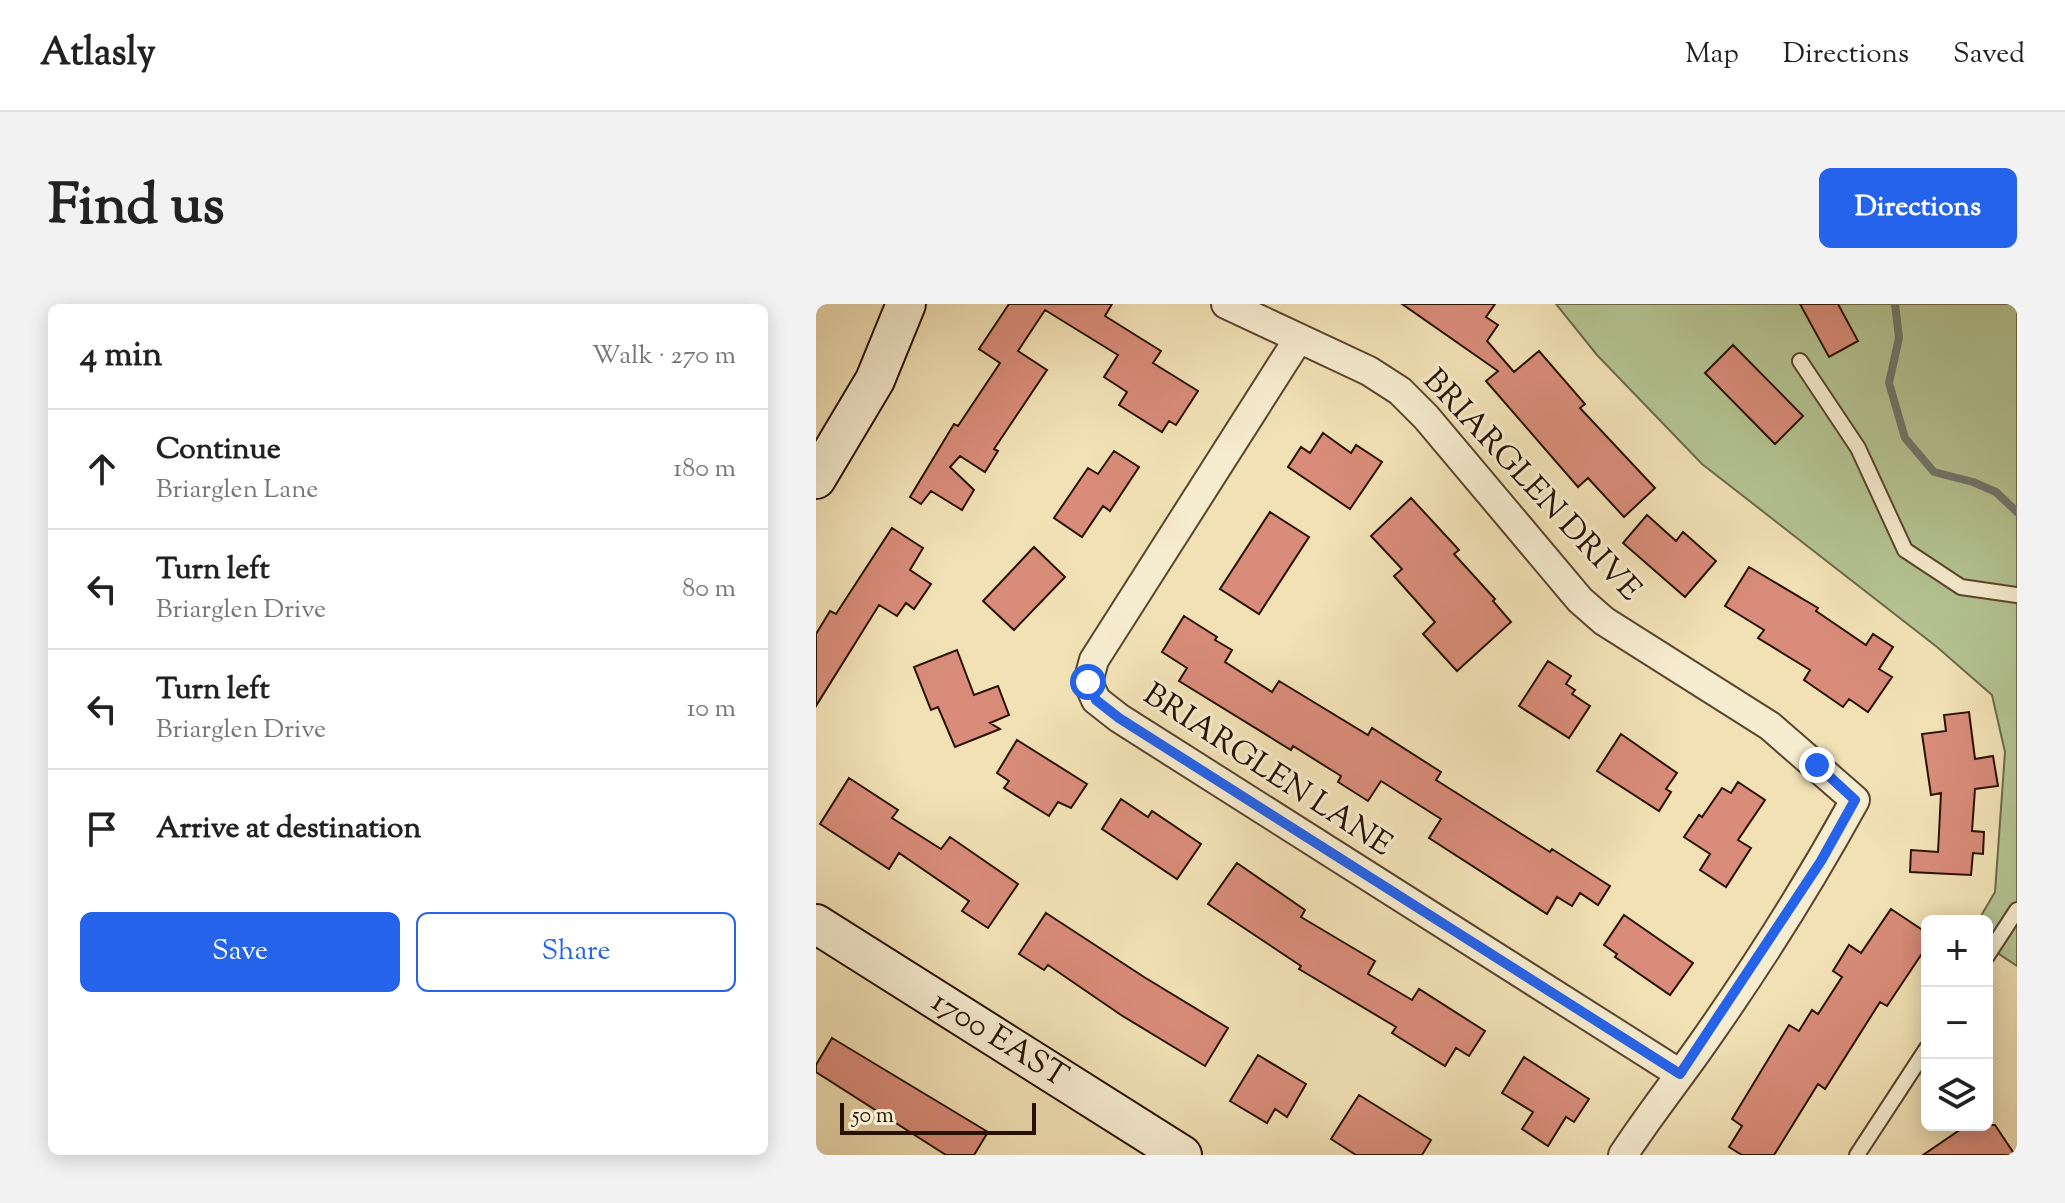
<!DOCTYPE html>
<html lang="en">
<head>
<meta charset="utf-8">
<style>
  body { margin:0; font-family:"Sorts Mill Goudy",serif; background:#f2f2f2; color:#222 }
  .controls { position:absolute; right:24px; bottom:24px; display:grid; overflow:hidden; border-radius:12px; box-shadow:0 4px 20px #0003 }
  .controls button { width:72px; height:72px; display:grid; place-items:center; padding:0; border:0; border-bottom:2px solid #e0e0e0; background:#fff; color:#222; font:40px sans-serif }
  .scale { position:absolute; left:24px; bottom:20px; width:196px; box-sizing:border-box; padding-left:8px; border:4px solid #291100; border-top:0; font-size:22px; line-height:28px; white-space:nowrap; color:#291100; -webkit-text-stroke:6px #f6eccf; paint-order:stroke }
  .stop { position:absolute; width:24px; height:24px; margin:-18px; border:6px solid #2563eb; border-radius:50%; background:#fff }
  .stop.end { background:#2563eb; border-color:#fff; box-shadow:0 2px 8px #0008 }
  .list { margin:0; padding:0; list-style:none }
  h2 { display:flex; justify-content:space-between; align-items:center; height:104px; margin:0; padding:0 32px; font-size:34px }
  h2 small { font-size:26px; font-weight:400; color:#767676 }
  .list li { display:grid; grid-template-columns:52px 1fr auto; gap:24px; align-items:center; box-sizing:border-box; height:120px; padding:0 32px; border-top:2px solid #e0e0e0 }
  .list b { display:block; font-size:30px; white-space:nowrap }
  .list p { margin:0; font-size:26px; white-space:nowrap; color:#767676 }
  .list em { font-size:26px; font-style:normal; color:#767676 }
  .actions { display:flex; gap:16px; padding:24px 32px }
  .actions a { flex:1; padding:18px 0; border:2px solid #2563eb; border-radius:12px; text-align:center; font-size:28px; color:#2563eb }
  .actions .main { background:#2563eb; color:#fff }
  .icon { flex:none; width:44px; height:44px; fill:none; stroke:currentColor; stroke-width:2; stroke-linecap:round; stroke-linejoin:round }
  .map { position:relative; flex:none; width:1201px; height:851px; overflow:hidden; border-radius:12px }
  header { display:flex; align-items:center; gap:48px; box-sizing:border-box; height:112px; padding:0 40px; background:#fff; border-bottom:2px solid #e0e0e0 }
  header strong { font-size:38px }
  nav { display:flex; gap:44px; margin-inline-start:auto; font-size:28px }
  .intro { display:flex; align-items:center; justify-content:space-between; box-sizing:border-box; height:192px; padding:0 48px }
  h1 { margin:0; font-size:56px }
  .button { padding:20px 36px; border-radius:12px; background:#2563eb; color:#fff; font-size:28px; font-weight:700 }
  main { display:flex; gap:48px; padding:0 48px }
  aside { flex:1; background:#fff; border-radius:12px; box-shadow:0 4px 20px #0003 }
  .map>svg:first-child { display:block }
  .green { fill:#b4c492; stroke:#6e6a49; stroke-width:2 }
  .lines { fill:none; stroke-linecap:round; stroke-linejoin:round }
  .stream { stroke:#6f786d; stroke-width:8 }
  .building { fill:#d88c79; stroke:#291100; stroke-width:2 }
  .lane-casing { stroke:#5b452d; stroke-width:18 }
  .street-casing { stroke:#5b452d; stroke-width:32 }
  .secondary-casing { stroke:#291100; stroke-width:42 }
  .lane { stroke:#f6eccf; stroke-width:14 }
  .street { stroke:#f6eccf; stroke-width:28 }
  .secondary { stroke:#f6eccf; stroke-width:38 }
  .route { stroke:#2563eb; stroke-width:10 }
  .labels { text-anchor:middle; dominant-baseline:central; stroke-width:6; stroke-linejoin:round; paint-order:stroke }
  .street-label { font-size:32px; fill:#291100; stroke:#f6eccf }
</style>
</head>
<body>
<header>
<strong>Atlasly</strong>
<nav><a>Map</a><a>Directions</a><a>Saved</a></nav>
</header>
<div class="intro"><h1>Find us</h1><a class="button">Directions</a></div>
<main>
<aside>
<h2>4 min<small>Walk · 270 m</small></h2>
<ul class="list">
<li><svg class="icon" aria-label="ahead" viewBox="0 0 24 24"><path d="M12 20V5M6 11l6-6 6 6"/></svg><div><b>Continue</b><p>Briarglen Lane</p></div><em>180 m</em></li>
<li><svg class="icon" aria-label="left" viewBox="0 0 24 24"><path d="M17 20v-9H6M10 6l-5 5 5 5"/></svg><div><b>Turn left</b><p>Briarglen Drive</p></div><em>80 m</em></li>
<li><svg class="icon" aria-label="left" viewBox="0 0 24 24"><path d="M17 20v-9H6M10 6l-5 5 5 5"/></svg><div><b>Turn left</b><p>Briarglen Drive</p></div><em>10 m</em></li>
<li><svg class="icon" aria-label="arrive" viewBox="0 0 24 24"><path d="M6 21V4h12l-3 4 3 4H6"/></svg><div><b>Arrive at destination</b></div></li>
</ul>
<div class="actions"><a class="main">Save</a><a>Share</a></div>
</aside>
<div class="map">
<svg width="1201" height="851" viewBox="0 0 1201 851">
  <rect width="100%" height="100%" fill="#f1e1b5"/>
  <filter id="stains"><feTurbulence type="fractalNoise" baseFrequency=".0025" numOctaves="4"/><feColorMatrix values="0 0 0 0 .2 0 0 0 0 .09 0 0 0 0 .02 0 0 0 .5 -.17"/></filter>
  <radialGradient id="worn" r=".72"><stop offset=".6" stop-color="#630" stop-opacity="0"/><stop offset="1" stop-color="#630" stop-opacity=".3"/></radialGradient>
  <path class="green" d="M 740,0 L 1201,0 L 1201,662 L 1171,642 L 1171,617 L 1162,617 L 1179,588 L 1189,448 L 1176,391 L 1121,343 L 886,160 L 781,51 Z"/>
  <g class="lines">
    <path class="stream" d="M 1079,0 L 1083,34 L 1073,79 L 1089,134 L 1118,168 L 1157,178 L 1180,188 L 1201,208"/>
  </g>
  <path class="building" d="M 193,0 L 296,0 L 289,12 L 345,47 L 337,59 L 382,87 L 360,121 L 353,117 L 346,128 L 303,101 L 311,88 L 288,73 L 302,51 L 229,6 L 202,47 L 231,66 L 178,145 L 182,147 L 169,168 L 144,152 L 134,163 L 158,186 L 146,206 L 115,187 L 105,200 L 94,193 L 138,120 L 142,122 L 184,59 L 163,45 Z
    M 586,0 L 679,0 L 670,13 L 682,21 L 671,37 L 698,68 L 723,47 L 769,100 L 764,104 L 839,184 L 808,213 L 772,174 L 762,183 L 670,77 L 682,67 Z
    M 984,0 L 1022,0 L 1042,37 L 1013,53 Z
    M 917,41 L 987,112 L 959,140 L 889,69 Z
    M 507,129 L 535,149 L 540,141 L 566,158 L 534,205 L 472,163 L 485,143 L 494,149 Z
    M 298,147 L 323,163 L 294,207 L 287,202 L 266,233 L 238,214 L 272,164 L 282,170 Z
    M 595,194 L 643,246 L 638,250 L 679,295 L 677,297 L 695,318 L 641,367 L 607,330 L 619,318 L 578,272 L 586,265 L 555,232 Z
    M 454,208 L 493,233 L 443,310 L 404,285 Z
    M 831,211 L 860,237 L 867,228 L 900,257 L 869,293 L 807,239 Z
    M 76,224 L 107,244 L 94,266 L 115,280 L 98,305 L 90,299 L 81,312 L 63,301 L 0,402 L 0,330 L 14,307 L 20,310 Z
    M 218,243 L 249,273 L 198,326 L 167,297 Z
    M 933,263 L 1002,304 L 1000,307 L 1050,341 L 1057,330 L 1077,343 L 1063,365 L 1076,373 L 1052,408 L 1033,395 L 1027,403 L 988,376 L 994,366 L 942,334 L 948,326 L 909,302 Z
    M 368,312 L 401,333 L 399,336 L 416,346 L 409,358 L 456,388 L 463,377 L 552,431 L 556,424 L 625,468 L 620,476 L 734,548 L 736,545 L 794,582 L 782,601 L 764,589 L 756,602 L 741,593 L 731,610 L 613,534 L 625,515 L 565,477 L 552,497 L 522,478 L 525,472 L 477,442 L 475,446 L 363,377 L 371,364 L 346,348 Z
    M 141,346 L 158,391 L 182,382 L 193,411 L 174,419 L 184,425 L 139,443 L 122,403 L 115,406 L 98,363 Z
    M 732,357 L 755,372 L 750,380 L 759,386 L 756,390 L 774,402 L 753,434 L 703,402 Z
    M 1153,408 L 1159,455 L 1177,452 L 1182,482 L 1159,485 L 1156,527 L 1168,528 L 1167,550 L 1157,549 L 1155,571 L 1094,568 L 1095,546 L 1122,548 L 1125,489 L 1115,491 L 1106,430 L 1130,427 L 1128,411 Z
    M 805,430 L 861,469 L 850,485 L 855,488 L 843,507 L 781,467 Z
    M 201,436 L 271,480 L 255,504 L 242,498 L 233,512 L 188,484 L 193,477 L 181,469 Z
    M 33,474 L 82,506 L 76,514 L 125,545 L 134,533 L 202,580 L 172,624 L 146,607 L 153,597 L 83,549 L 73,565 L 4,520 Z
    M 922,478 L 949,496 L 922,536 L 935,544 L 910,583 L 884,566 L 894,550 L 868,533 L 883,511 L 886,513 L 906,484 L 915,489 Z
    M 305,495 L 332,513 L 336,507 L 385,540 L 361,575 L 286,525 Z
    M 421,559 L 489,606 L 485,613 L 559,657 L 552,670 L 596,696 L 603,685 L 669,727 L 653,752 L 640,744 L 629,762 L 576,729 L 580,723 L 483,665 L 485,662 L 392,600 Z
    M 1075,605 L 1111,629 L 1111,642 L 1071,702 L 1064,698 L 1009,785 L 1002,780 L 958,851 L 926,851 L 913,843 L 926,822 L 916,815 L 973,721 L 983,727 L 996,706 L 1002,710 L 1026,673 L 1017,667 L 1033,641 L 1045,649 Z
    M 230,609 L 328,673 L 412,724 L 389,762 L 305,711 L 232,661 L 228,666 L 203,650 Z
    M 808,611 L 877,659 L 854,691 L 799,653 L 801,650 L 788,641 Z
    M 16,734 L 172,828 L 158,851 L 130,851 L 0,768 L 0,761 Z
    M 442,751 L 490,780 L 471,813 L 459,805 L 451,819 L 414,797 Z
    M 708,753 L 773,795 L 758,818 L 750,813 L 732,842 L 706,825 L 717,808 L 686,789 Z
    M 543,791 L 615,836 L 606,851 L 540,851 L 515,835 Z
    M 1151,821 L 1179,821 L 1199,851 L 1107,851 Z"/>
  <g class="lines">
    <defs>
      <path id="lane" d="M 984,57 L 1042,144 L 1089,246 L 1145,283 L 1201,291
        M 1171,652 L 1201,606
        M 1041,851 L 1111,744"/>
      <path id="street" d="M 410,0 L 553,67 L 584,87 L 610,113 L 764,296 L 788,317 L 954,422 L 1039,496 C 994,578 943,659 889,736 C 862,775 833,811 807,851
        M 483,34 L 278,356 L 272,378 L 280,396 L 303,414 L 864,770"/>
      <path id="secondary" d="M 0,175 L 59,76 L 90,0
        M 0,620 L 366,851"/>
    </defs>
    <use href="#lane" class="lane-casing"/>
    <use href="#street" class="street-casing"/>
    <use href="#secondary" class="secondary-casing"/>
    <use href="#lane" class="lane"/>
    <use href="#street" class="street"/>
    <use href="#secondary" class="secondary"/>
  </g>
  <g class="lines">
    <path class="route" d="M 272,378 L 280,396 L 303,414 L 864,770 L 1005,557 L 1039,496 L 1001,461"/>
  </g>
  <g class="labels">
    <g class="street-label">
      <text transform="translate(715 182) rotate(47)">BRIARGLEN DRIVE</text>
      <text transform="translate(451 467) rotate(33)">BRIARGLEN LANE</text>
      <text transform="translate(183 736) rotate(32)">1700 EAST</text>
    </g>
  </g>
  <rect width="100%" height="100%" filter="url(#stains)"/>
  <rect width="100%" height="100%" fill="url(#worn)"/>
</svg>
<div class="controls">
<button>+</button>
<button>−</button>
<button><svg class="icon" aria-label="layers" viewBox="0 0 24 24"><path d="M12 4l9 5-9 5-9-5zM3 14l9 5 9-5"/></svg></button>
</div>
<div class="scale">50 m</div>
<div class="stop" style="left:272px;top:378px"></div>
<div class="stop end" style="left:1001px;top:461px"></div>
</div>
</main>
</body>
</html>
